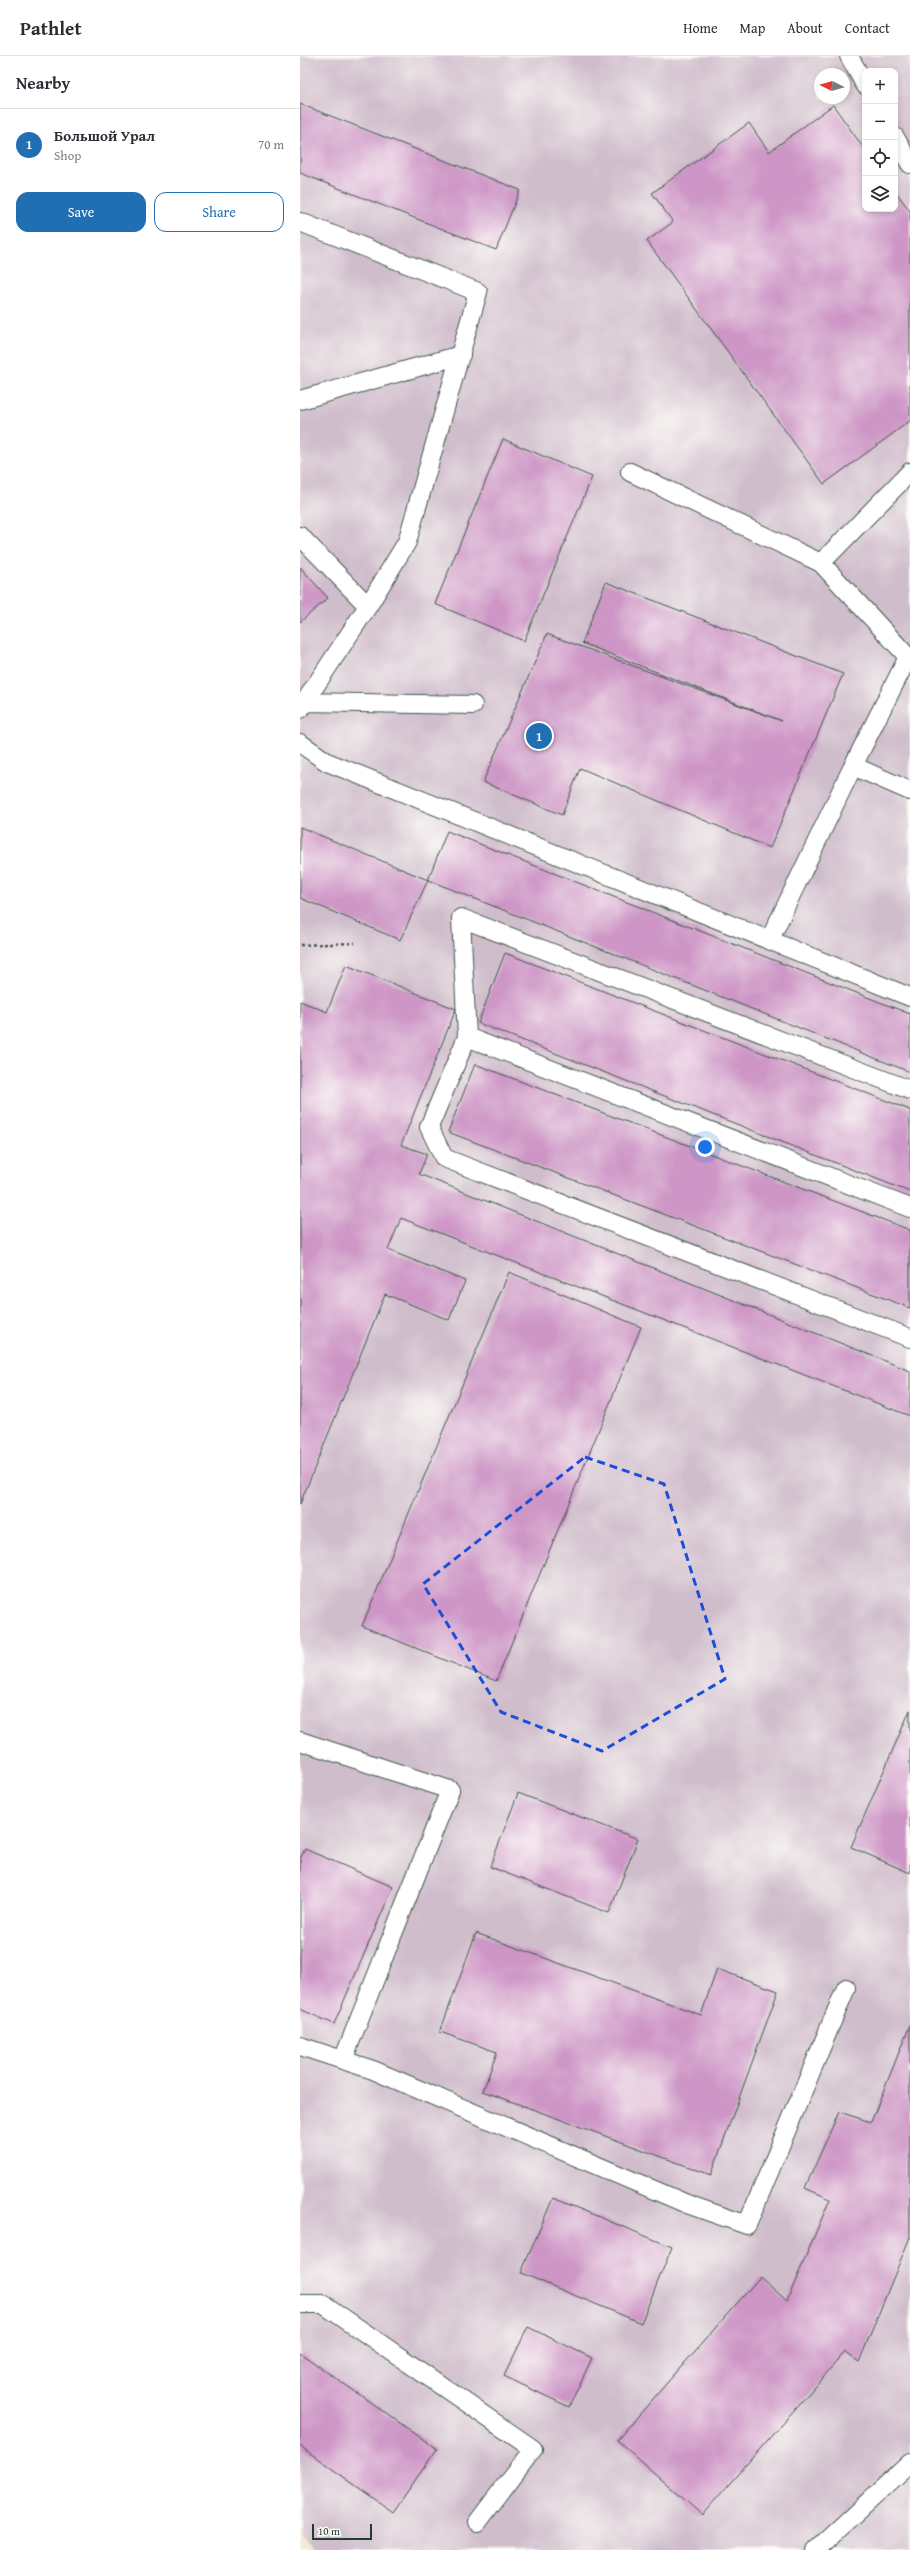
<!DOCTYPE html>
<html lang="en">
<head>
<meta charset="utf-8">
<style>
  body { margin:0; font-family:"Gentium Book Plus",serif; background:#f2f2f3; color:#2b2b33 }
  .controls { position:absolute; right:12px; top:12px; display:grid; overflow:hidden; border-radius:8px; box-shadow:0 2px 6px #0003 }
  .controls button { width:36px; height:36px; display:grid; place-items:center; padding:0; border:0; border-bottom:1px solid #e1e1e2; background:#fff; color:#2b2b33; font:20px sans-serif }
  .compass { position:absolute; left:514px; top:12px; width:36px; height:36px; border-radius:50%; background:#fff; box-shadow:0 2px 6px #0003; rotate:275deg }
  .scale { position:absolute; left:12px; bottom:10px; width:60px; box-sizing:border-box; padding-left:4px; border:2px solid #1f3d34; border-top:0; font-size:11px; line-height:14px; white-space:nowrap; color:#1f3d34; -webkit-text-stroke:3px #fdfcf7; paint-order:stroke }
  .you { position:absolute; left:405px; top:1091px; width:14px; height:14px; margin:-10px; border:3px solid #fff; border-radius:50%; background:#1a73e8; box-shadow:0 0 0 6px #1a73e833 }
  .badge { display:grid; place-items:center; width:26px; height:26px; border-radius:50%; background:#1f6fb2; color:#fff; font-size:13px; font-weight:700 }
  .pin { position:absolute; translate:-50% -50%; border:2px solid #fff; box-shadow:0 1px 4px #0006 }
  .list { margin:0; padding:0; list-style:none }
  h2 { display:flex; justify-content:space-between; align-items:center; height:52px; margin:0; padding:0 16px; font-size:17px }
  h2 small { font-size:13px; font-weight:400; color:#7c7c81 }
  .list li { display:grid; grid-template-columns:26px 1fr auto; gap:12px; align-items:center; box-sizing:border-box; height:72px; padding:0 16px; border-top:1px solid #e1e1e2 }
  .list b { display:block; font-size:15px; white-space:nowrap }
  .list p { margin:0; font-size:13px; white-space:nowrap; color:#7c7c81 }
  .list em { font-size:13px; font-style:normal; color:#7c7c81 }
  .actions { display:flex; gap:8px; padding:12px 16px }
  .actions a { flex:1; padding:9px 0; border:1px solid #1f6fb2; border-radius:12px; text-align:center; font-size:14px; color:#1f6fb2 }
  .actions .main { background:#1f6fb2; color:#fff }
  .icon { flex:none; width:22px; height:22px; fill:none; stroke:currentColor; stroke-width:2; stroke-linecap:round; stroke-linejoin:round }
  .map { position:relative; flex:none; width:610px; height:2494px; overflow:hidden }
  header { display:flex; align-items:center; gap:24px; box-sizing:border-box; height:56px; padding:0 20px; background:#fff; border-bottom:1px solid #e1e1e2 }
  header strong { font-size:19px }
  nav { display:flex; gap:22px; margin-inline-start:auto; font-size:14px }
  main { display:flex }
  aside { flex:1; background:#fff }
  .map>svg:first-child { display:block }
  .industrial { fill:#d0bdcc; fill-rule:evenodd }
  .building { fill:#cd96c6 }
  .lines { fill:none; stroke-linecap:round; stroke-linejoin:round }
  .lane-casing { stroke:#3f564b; stroke-width:20 }
  .path { stroke:#3f564b; stroke-width:2.5; stroke-dasharray:3 3; stroke-linecap:butt }
  .lane { stroke:#fff; stroke-width:18 }
  .marked { fill:none; stroke:#1d4ed8; stroke-width:3; stroke-dasharray:8 5; stroke-linejoin:round }
</style>
</head>
<body>
<header>
<strong>Pathlet</strong>
<nav><a>Home</a><a>Map</a><a>About</a><a>Contact</a></nav>
</header>
<main>
<aside>
<h2>Nearby<small></small></h2>
<ul class="list">
<li><span class="badge">1</span><div><b>Большой Урал</b><p>Shop</p></div><em>70 m</em></li>
</ul>
<div class="actions"><a class="main">Save</a><a>Share</a></div>
</aside>
<div class="map">
<svg width="610" height="2494" viewBox="0 0 610 2494">
  <rect width="100%" height="100%" fill="#fdfcf7"/>
  <filter id="ink" filterUnits="userSpaceOnUse"><feTurbulence type="fractalNoise" baseFrequency=".025" numOctaves="2"/><feDisplacementMap in="SourceGraphic" scale="8" xChannelSelector="R" yChannelSelector="G"/><feConvolveMatrix kernelMatrix="1 2 1 2 8 2 1 2 1" color-interpolation-filters="sRGB"/></filter>
  <filter id="wash" filterUnits="userSpaceOnUse"><feTurbulence type="fractalNoise" baseFrequency=".012" numOctaves="4" result="noise"/><feDisplacementMap in="SourceGraphic" scale="16" xChannelSelector="R" yChannelSelector="G"/><feGaussianBlur stdDeviation="0.9" result="paint"/><feColorMatrix in="noise" values="0 0 0 0 0 0 0 0 0 0 0 0 0 0 0 0 0 1.4 0 .05"/><feComposite in="paint" operator="in"/></filter>
  <g filter="url(#wash)">
    <rect width="100%" height="100%" fill="#f3e7ce"/>
    <path class="industrial" d="M 0,0 L 610,0 L 610,2494 L 16,2494 L 0,2481 ZM 565,15 L 595,15 L 595,153 L 565,153 ZM 520,18 L 544,18 L 544,42 L 520,42 Z"/>
    <g id="blocks">
      <path class="building" d="M 0,48 L 220,134 L 196,194 L 0,117 Z
        M 533,49 L 565,94 L 565,153 L 595,153 L 595,135 L 610,155 L 610,365 L 524,428 L 347,185 L 373,166 L 352,137 L 449,67 L 469,96 Z
        M 203,383 L 292,421 L 224,585 L 135,548 Z
        M 0,511 L 28,542 L 0,566 Z
        M 306,526 L 543,618 L 470,792 L 280,712 L 262,759 L 183,726 L 247,578 L 482,665 L 282,587 Z
        M 0,771 L 128,824 L 100,884 L 0,842 Z
        M 147,775 L 610,958 L 610,1016 L 128,824 Z
        M 205,897 L 610,1054 L 610,1136 L 178,967 Z
        M 46,909 L 156,953 L 101,1089 L 127,1098 L 119,1118 L 610,1315 L 610,1360 L 101,1162 L 88,1194 L 165,1225 L 149,1264 L 85,1238 L 0,1448 L 0,945 L 27,956 Z
        M 175,1008 L 610,1174 L 610,1252 L 148,1076 Z
        M 209,1216 L 341,1271 L 196,1625 L 62,1570 Z
        M 610,1654 L 610,1817 L 551,1791 Z
        M 218,1737 L 338,1783 L 309,1857 L 190,1811 Z
        M 5,1793 L 93,1831 L 34,1968 L 0,1953 L 0,1803 Z
        M 176,1877 L 401,1959 L 417,1913 L 478,1935 L 411,2119 L 183,2035 L 197,1996 L 140,1976 Z
        M 610,1969 L 610,2181 L 559,2306 L 545,2296 L 402,2459 L 317,2384 L 460,2221 L 487,2245 L 530,2143 L 505,2132 L 539,2056 L 571,2066 Z
        M 253,2142 L 372,2191 L 341,2267 L 221,2217 Z
        M 228,2271 L 292,2302 L 269,2351 L 204,2320 Z
        M 0,2297 L 137,2393 L 93,2456 L 0,2390 Z"/>
    </g>
  </g>
  <g filter="url(#ink)">
    <use href="#blocks" fill-opacity="0" stroke="#3f564b" stroke-width="1"/>
    <g class="lines">
      <defs>
        <path id="lane" d="M 549,0 L 565,29
          M 595,81 L 610,108
          M 0,166 L 178,236 L 107,486 L 68,550
          M 0,344 L 161,299
          M 330,416 L 521,507
          M 610,416 L 521,507 L 608,601 L 553,710 L 610,735
          M 0,480 L 68,550 L 0,653
          M 5,646 L 173,649
          M 0,687 L 27,706 L 610,941
          M 470,883 L 553,710
          M 167,981 L 129,1071 L 144,1102 L 610,1282
          M 610,1034 L 161,862 L 167,981 L 610,1152
          M 0,1685 L 150,1734 L 43,2004
          M 0,1990 L 73,2014 L 387,2148 L 447,2169 L 546,1932
          M 0,2248 L 23,2248 L 233,2393 L 177,2467
          M 516,2494 L 610,2407"/>
      </defs>
      <use href="#lane" class="lane-casing"/>
      <path class="path" d="M 0,889 L 55,887"/>
      <use href="#lane" class="lane"/>
    </g>
  </g>
  <path class="marked" d="M 285,1401 L 364,1428 L 425,1623 L 302,1695 L 201,1656 L 123,1528 Z"/>
</svg>
<div class="controls">
<button>+</button>
<button>−</button>
<button><svg class="icon" aria-label="locate" viewBox="0 0 24 24"><circle cx="12" cy="12" r="6"/><path d="M12 2v4M12 18v4M2 12h4M18 12h4"/></svg></button>
<button><svg class="icon" aria-label="layers" viewBox="0 0 24 24"><path d="M12 4l9 5-9 5-9-5zM3 14l9 5 9-5"/></svg></button>
</div>
<svg class="compass" viewBox="-18 -18 36 36"><path d="M0-13l5 13h-10z" fill="#e53935"/><path d="M0 13l5-13h-10z" fill="#7c7c81"/></svg>
<div class="scale">10 m</div>
<div class="you"></div>
<div class="pin badge" style="left:239px;top:680px">1</div>
</div>
</main>
</body>
</html>
